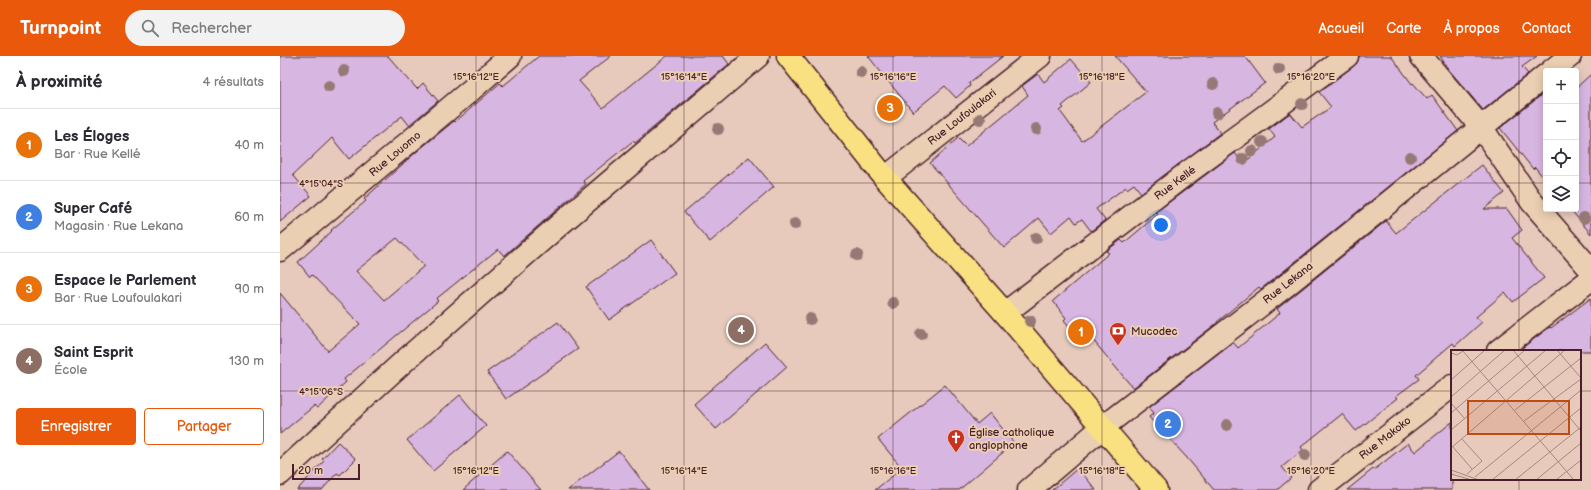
<!DOCTYPE html>
<html lang="fr">
<head>
<meta charset="utf-8">
<style>
  body { margin:0; font-family:"Balsamiq Sans",sans-serif; background:#f2f2f3; color:#2b2b33 }
  .controls { position:absolute; right:12px; top:12px; display:grid; overflow:hidden; border-radius:4px; box-shadow:0 2px 10px #0003 }
  .controls button { width:36px; height:36px; display:grid; place-items:center; padding:0; border:0; border-bottom:1px solid #e1e1e2; background:#fff; color:#2b2b33; font:20px sans-serif }
  .scale { position:absolute; left:12px; bottom:10px; width:68px; box-sizing:border-box; padding-left:4px; border:2px solid #4a1f2b; border-top:0; font-size:11px; line-height:14px; white-space:nowrap; color:#4a1f2b; -webkit-text-stroke:3px #ebcfb2; paint-order:stroke }
  .you { position:absolute; left:881px; top:169px; width:14px; height:14px; margin:-10px; border:3px solid #fff; border-radius:50%; background:#1a73e8; box-shadow:0 0 0 6px #1a73e833 }
  .badge { display:grid; place-items:center; width:26px; height:26px; border-radius:50%; background:#ea580c; color:#fff; font-size:13px; font-weight:700 }
  .pin { position:absolute; translate:-50% -50%; border:2px solid #fff; box-shadow:0 1px 4px #0006 }
  .list { margin:0; padding:0; list-style:none }
  h2 { display:flex; justify-content:space-between; align-items:center; height:52px; margin:0; padding:0 16px; font-size:17px }
  h2 small { font-size:13px; font-weight:400; color:#7c7c81 }
  .list li { display:grid; grid-template-columns:26px 1fr auto; gap:12px; align-items:center; box-sizing:border-box; height:72px; padding:0 16px; border-top:1px solid #e1e1e2 }
  .list b { display:block; font-size:15px; white-space:nowrap }
  .list p { margin:0; font-size:13px; white-space:nowrap; color:#7c7c81 }
  .list em { font-size:13px; font-style:normal; color:#7c7c81 }
  .actions { display:flex; gap:8px; padding:12px 16px }
  .actions a { flex:1; padding:9px 0; border:1px solid #ea580c; border-radius:4px; text-align:center; font-size:14px; color:#ea580c }
  .actions .main { background:#ea580c; color:#fff }
  .icon { flex:none; width:22px; height:22px; fill:none; stroke:currentColor; stroke-width:2; stroke-linecap:round; stroke-linejoin:round }
  .map { position:relative; flex:none; width:1311px; height:434px; overflow:hidden }
  header { display:flex; align-items:center; gap:24px; box-sizing:border-box; height:56px; padding:0 20px; background:#ea580c; color:#fff }
  header strong { font-size:19px }
  nav { display:flex; gap:22px; margin-inline-start:auto; font-size:14px }
  .search { width:280px; height:36px; background:#f2f2f3; display:flex; align-items:center; gap:10px; box-sizing:border-box; padding:0 14px; border-radius:22px; color:#7c7c81; font-size:15px }
  main { display:flex }
  aside { flex:1; background:#fff }
  .map>svg:first-child { display:block }
  .building { fill:#d8b6e2; stroke:#4a1f2b; fill-rule:evenodd }
  .lines { fill:none; stroke-linecap:round; stroke-linejoin:round }
  .minor-casing { stroke:#4a1f2b; stroke-width:25 }
  .major-casing { stroke:#4a1f2b; stroke-width:25 }
  .minor { stroke:#ebcfb2; stroke-width:22 }
  .major { stroke:#f9e181; stroke-width:22 }
  .tree { fill:#967874 }
  .ticks { fill:none; stroke:#4a1f2b; stroke-width:1; stroke-opacity:0.45 }
  .labels { text-anchor:middle; dominant-baseline:central; stroke-width:4; stroke-linejoin:round; paint-order:stroke }
  .street-label { font-size:11px; fill:#4a1f2b; stroke:#ebcfb2 }
  .poi-label { font-size:11px; fill:#4a1f2b; stroke:#ebcfb2; text-anchor:start }
  .inset-road { fill:none; stroke:#a88682; stroke-width:1 }
  .view { fill:#c04a14; fill-opacity:0.15; stroke:#c04a14; stroke-width:2 }
  .inset-edge { fill:none; stroke:#4a1f2b; stroke-width:2 }
  .ticks-label { font-size:10px; text-anchor:middle; fill:#4a1f2b; stroke:#ebcfb2; stroke-width:4; stroke-linejoin:round; paint-order:stroke }
</style>
</head>
<body>
<header>
<strong>Turnpoint</strong>
<div class="search"><svg class="icon" aria-label="search" viewBox="0 0 24 24"><circle cx="10" cy="10" r="6"/><path d="M15 15l6 6"/></svg>Rechercher</div>
<nav><a>Accueil</a><a>Carte</a><a>À propos</a><a>Contact</a></nav>
</header>
<main>
<aside>
<h2>À proximité<small>4 résultats</small></h2>
<ul class="list">
<li><span class="badge" style="background:#e8710a">1</span><div><b>Les Éloges</b><p>Bar · Rue Kellé</p></div><em>40 m</em></li>
<li><span class="badge" style="background:#3f7fe0">2</span><div><b>Super Café</b><p>Magasin · Rue Lekana</p></div><em>60 m</em></li>
<li><span class="badge" style="background:#e8710a">3</span><div><b>Espace le Parlement</b><p>Bar · Rue Loufoulakari</p></div><em>90 m</em></li>
<li><span class="badge" style="background:#8d6e63">4</span><div><b>Saint Esprit</b><p>École</p></div><em>130 m</em></li>
</ul>
<div class="actions"><a class="main">Enregistrer</a><a>Partager</a></div>
</aside>
<div class="map">
<svg width="1311" height="434" viewBox="0 0 1311 434">
  <rect width="100%" height="100%" fill="#e7cabc"/>
  <filter id="ink" filterUnits="userSpaceOnUse"><feTurbulence type="fractalNoise" baseFrequency=".025" numOctaves="2"/><feDisplacementMap in="SourceGraphic" scale="8" xChannelSelector="R" yChannelSelector="G"/><feConvolveMatrix kernelMatrix="1 2 1 2 8 2 1 2 1" color-interpolation-filters="sRGB"/></filter>
  <g filter="url(#ink)">
    <path class="building" d="M 0,0 L 108,0 L 137,33 L 143,27 L 158,45 L 129,69 L 122,60 L 69,103 L 52,82 L 13,119 L 31,140 L 0,166 Z
      M 259,0 L 331,0 L 299,25 L 323,52 L 387,0 L 443,0 L 449,8 L 355,87 L 353,85 L 303,125 L 306,128 L 224,200 L 218,193 L 156,243 L 158,245 L 64,323 L 66,326 L 37,353 L 34,350 L 0,378 L 0,237 L 48,295 L 80,268 L 32,219 L 30,221 L 18,206 L 52,175 L 51,174 L 86,145 L 84,143 L 135,97 L 174,65 L 175,66 L 220,27 L 223,30 ZM 117,182 L 144,210 L 104,244 L 76,215 Z
      M 588,0 L 723,0 L 689,27 L 690,30 L 676,42 L 665,30 L 633,56 Z
      M 835,0 L 965,0 L 985,27 L 932,66 L 940,77 L 861,137 L 854,128 L 847,133 L 846,131 L 816,153 L 825,164 L 811,175 L 802,163 L 796,167 L 791,160 L 771,177 L 759,162 L 724,192 L 650,107 L 678,82 L 686,90 L 748,39 L 742,30 L 758,18 L 764,26 L 791,3 L 811,26 L 782,50 L 784,52 L 780,55 L 802,85 L 866,36 Z
      M 1079,0 L 1111,0 L 1132,28 L 1133,27 L 1147,43 L 1152,39 L 1178,75 L 1000,218 L 981,233 L 979,231 L 937,266 L 937,267 L 853,332 L 812,283 L 805,289 L 784,264 L 786,262 L 773,245 L 829,197 L 826,195 L 841,184 L 844,187 L 878,158 L 876,156 L 955,97 L 963,108 L 995,81 L 989,73 L 1010,57 L 1022,71 L 1051,51 L 1039,36 L 1074,10 L 1078,5 Z
      M 1160,0 L 1257,0 L 1242,11 L 1248,18 L 1203,54 L 1169,14 Z
      M 1311,18 L 1311,178 L 1290,153 L 1296,153 L 1296,32 Z
      M 1264,37 L 1266,40 L 1266,125 L 1255,111 L 1253,113 L 1220,72 Z
      M 469,101 L 494,131 L 430,186 L 404,156 Z
      M 1202,109 L 1224,137 L 1204,153 L 1227,153 L 1242,174 L 1232,182 L 1264,222 L 1233,246 L 1225,236 L 1196,261 L 1202,266 L 1175,290 L 1173,287 L 1136,319 L 1139,323 L 1116,340 L 1118,342 L 1076,375 L 1062,358 L 1021,391 L 1023,394 L 1002,411 L 1011,422 L 997,434 L 934,434 L 907,402 L 887,380 L 886,381 L 869,361 L 874,357 L 869,351 L 953,286 L 958,292 L 1000,257 L 997,253 L 1106,165 L 1116,177 Z
      M 371,184 L 395,217 L 329,264 L 306,231 Z
      M 1311,242 L 1311,295 L 1238,295 L 1270,271 L 1271,272 Z
      M 278,266 L 298,293 L 226,343 L 207,316 Z
      M 485,286 L 507,311 L 436,373 L 414,348 Z
      M 665,329 L 697,368 L 710,357 L 734,387 L 679,434 L 595,434 L 622,412 L 598,383 Z
      M 180,339 L 206,370 L 153,415 L 127,384 Z
      M 1172,366 L 1172,434 L 1067,434 L 1093,413 L 1094,414 L 1128,387 L 1135,396 Z
      M 58,386 L 76,403 L 60,419 L 57,417 L 42,434 L 17,434 L 44,405 L 42,403 Z
      M 227,395 L 261,434 L 183,434 Z
      M 339,395 L 369,434 L 288,434 Z
      M 798,412 L 816,434 L 772,434 Z"/>
    <g class="lines">
      <defs>
        <path id="minor" d="M 1141,0 L 1201,71 L 1252,146 L 1311,214
          M 1271,15 L 1290,0
          M 605,122 L 760,0
          M 0,194 L 191,34 L 230,0
          M 725,257 L 907,117 L 1067,0
          M 1218,295 L 1311,223
          M 0,418 L 122,307 L 279,169 L 478,0
          M 749,434 L 823,371 L 1008,228 L 1266,19
          M 1039,434 L 1172,330"/>
        <path id="major" d="M 508,0 L 605,122 L 725,257 L 876,434"/>
      </defs>
      <use href="#minor" class="minor-casing"/>
      <use href="#major" class="major-casing"/>
      <use href="#minor" class="minor"/>
      <use href="#major" class="major"/>
    </g>
    <g class="tree">
      <circle cx="999" cy="13" r="6"/>
      <circle cx="64" cy="15" r="6"/>
      <circle cx="581" cy="16" r="6"/>
      <circle cx="933" cy="28" r="6"/>
      <circle cx="49" cy="30" r="6"/>
      <circle cx="1022" cy="48" r="6"/>
      <circle cx="937" cy="57" r="6"/>
      <circle cx="700" cy="63" r="6"/>
      <circle cx="438" cy="73" r="6"/>
      <circle cx="756" cy="73" r="6"/>
      <circle cx="982" cy="86" r="6"/>
      <circle cx="972" cy="95" r="6"/>
      <circle cx="1130" cy="101" r="6"/>
      <circle cx="963" cy="103" r="6"/>
      <circle cx="1304" cy="162" r="6"/>
      <circle cx="515" cy="168" r="6"/>
      <circle cx="756" cy="182" r="6"/>
      <circle cx="577" cy="199" r="6"/>
      <circle cx="613" cy="247" r="6"/>
      <circle cx="530" cy="263" r="6"/>
      <circle cx="750" cy="265" r="6"/>
      <circle cx="641" cy="278" r="6"/>
      <circle cx="947" cy="369" r="6"/>
      <circle cx="1025" cy="399" r="6"/>
    </g>
  </g>
  <path class="ticks" d="M 196,0 L 196,434M 404,0 L 404,434M 613,0 L 613,434M 822,0 L 822,434M 1031,0 L 1031,434M 1239,0 L 1239,295M 0,127 L 1266,127M 1296,127 L 1311,127M 0,335 L 1172,335M 1300,335 L 1311,335M 1239,423 L 1239,434"/>
  <defs>
    <symbol id="bank-pin" viewBox="-11 -11 22 30"><path d="M0 17L-7.5 6A9.5 9.5 0 1 1 7.5 6Z" fill="#c8321e" stroke="#ebcfb2"/><path d="M-6-4H6V4H-6ZM0-2.3a2.3 2.3 0 1 0 0 4.6a2.3 2.3 0 1 0 0-4.6Z" fill="#fff"/></symbol>
    <symbol id="church-pin" viewBox="-11 -11 22 30"><path d="M0 17L-7.5 6A9.5 9.5 0 1 1 7.5 6Z" fill="#c8321e" stroke="#ebcfb2"/><path d="M-1.2-6h2.4v3.5h3.3v2.4h-3.3V6h-2.4V-.1h-3.3v-2.4h3.3Z" fill="#fff"/></symbol>
  </defs>
  <g fill-rule="evenodd">
    <use href="#bank-pin" x="828" y="265" width="20" height="27"/>
    <use href="#church-pin" x="666" y="372" width="20" height="27"/>
  </g>
  <g class="labels">
    <g class="street-label">
      <text transform="translate(682 61) rotate(-38)">Rue Loufoulakari</text>
      <text transform="translate(115 98) rotate(-40)">Rue Louomo</text>
      <text transform="translate(895 127) rotate(-37)">Rue Kellé</text>
      <text transform="translate(1008 227) rotate(-38)">Rue Lekana</text>
      <text transform="translate(1105 382) rotate(-38)">Rue Makoko</text>
    </g>
    <g class="poi-label">
      <text x="851" y="275">Mucodec</text>
      <text x="689" y="376">Église catholique<tspan x="689" dy="13">anglophone</tspan></text>
    </g>
  </g>
  <g transform="translate(1171 294)">
    <rect width="130" height="130" fill="#e7cabc"/>
    <path class="inset-road" d="M 11,0 L 123,130M 62,0 L 130,81M 106,0 L 130,28M 0,3 L 6,5 L 12,1M 0,30 L 34,0M 0,47 L 54,0M 0,53 L 14,69M 64,60 L 130,8M 0,63 L 74,0M 73,71 L 130,29M 0,80 L 95,0M 11,89 L 31,111 L 16,124M 2,97 L 21,119M 0,98 L 114,0M 0,120 L 28,130M 0,124 L 21,130M 24,127 L 130,40M 41,130 L 130,58M 64,130 L 130,77M 85,130 L 130,93M 105,130 L 130,110"/>
    <path class="view" d="M 17,51 L 118,51 L 118,84 L 17,84 Z"/>
    <rect width="130" height="130" class="inset-edge"/>
  </g>
  <g class="ticks-label">
    <text x="196" y="24">15°16'12"E</text>
    <text x="404" y="24">15°16'14"E</text>
    <text x="613" y="24">15°16'16"E</text>
    <text x="822" y="24">15°16'18"E</text>
    <text x="1031" y="24">15°16'20"E</text>
    <text x="41" y="131">4°15'04"S</text>
    <text x="41" y="339">4°15'06"S</text>
    <text x="196" y="418">15°16'12"E</text>
    <text x="404" y="418">15°16'14"E</text>
    <text x="613" y="418">15°16'16"E</text>
    <text x="822" y="418">15°16'18"E</text>
    <text x="1031" y="418">15°16'20"E</text>
  </g>
</svg>
<div class="controls">
<button>+</button>
<button>−</button>
<button><svg class="icon" aria-label="locate" viewBox="0 0 24 24"><circle cx="12" cy="12" r="6"/><path d="M12 2v4M12 18v4M2 12h4M18 12h4"/></svg></button>
<button><svg class="icon" aria-label="layers" viewBox="0 0 24 24"><path d="M12 4l9 5-9 5-9-5zM3 14l9 5 9-5"/></svg></button>
</div>
<div class="scale">20 m</div>
<div class="you"></div>
<div class="pin badge" style="left:801px;top:276px;background:#e8710a">1</div>
<div class="pin badge" style="left:888px;top:368px;background:#3f7fe0">2</div>
<div class="pin badge" style="left:610px;top:52px;background:#e8710a">3</div>
<div class="pin badge" style="left:461px;top:274px;background:#8d6e63">4</div>
</div>
</main>
</body>
</html>
